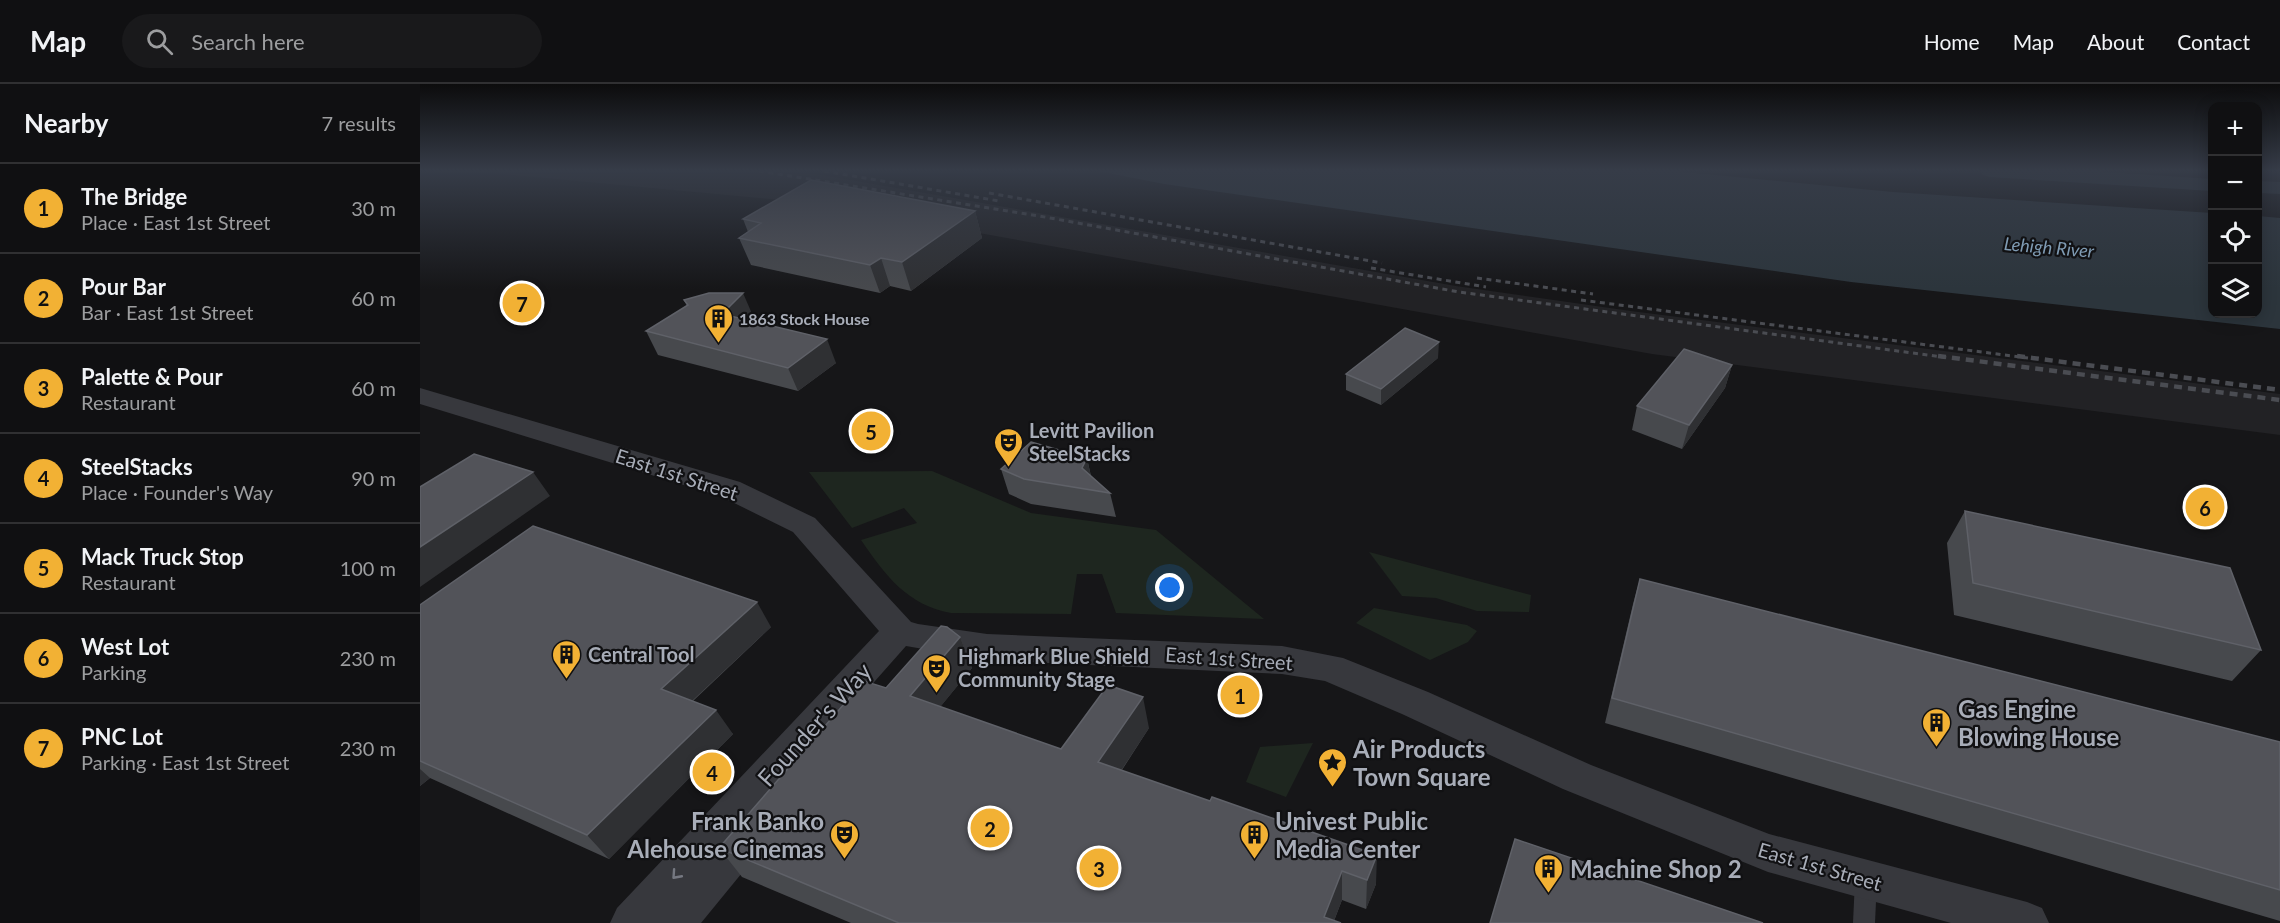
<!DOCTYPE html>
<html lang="en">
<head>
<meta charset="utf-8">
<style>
  body { margin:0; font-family:Lato,sans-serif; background:#19191b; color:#f1f3f6 }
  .controls { position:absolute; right:18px; top:18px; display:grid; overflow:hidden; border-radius:12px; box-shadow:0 3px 15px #0003 }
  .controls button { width:54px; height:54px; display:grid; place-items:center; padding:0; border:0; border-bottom:2px solid #303032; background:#101012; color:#f1f3f6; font:30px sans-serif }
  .you { position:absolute; left:750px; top:504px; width:21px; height:21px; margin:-15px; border:4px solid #fff; border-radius:50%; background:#1a73e8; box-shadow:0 0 0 9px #1a73e833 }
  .badge { display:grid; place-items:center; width:39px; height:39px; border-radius:50%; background:#f2b134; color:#111; font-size:20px; font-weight:700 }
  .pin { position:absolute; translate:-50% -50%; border:3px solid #fff; box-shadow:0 2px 6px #0006 }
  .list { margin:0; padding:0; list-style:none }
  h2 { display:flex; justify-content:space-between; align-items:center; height:78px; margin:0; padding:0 24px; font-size:26px }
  h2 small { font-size:20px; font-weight:400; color:#9c9d9f }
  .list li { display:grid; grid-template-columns:39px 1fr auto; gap:18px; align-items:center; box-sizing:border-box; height:90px; padding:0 24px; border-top:2px solid #303032 }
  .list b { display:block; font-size:22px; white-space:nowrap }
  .list p { margin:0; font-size:20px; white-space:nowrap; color:#9c9d9f }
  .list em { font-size:20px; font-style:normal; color:#9c9d9f }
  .icon { flex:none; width:33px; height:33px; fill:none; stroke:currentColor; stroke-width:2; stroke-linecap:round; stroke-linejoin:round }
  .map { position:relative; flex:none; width:1860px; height:839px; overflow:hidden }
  header { display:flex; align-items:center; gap:36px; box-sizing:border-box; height:84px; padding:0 30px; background:#101012; border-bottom:2px solid #303032 }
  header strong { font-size:28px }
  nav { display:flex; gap:33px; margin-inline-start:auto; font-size:21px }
  .search { width:420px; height:54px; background:#19191b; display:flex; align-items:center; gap:15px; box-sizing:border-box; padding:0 21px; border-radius:33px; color:#9c9d9f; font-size:22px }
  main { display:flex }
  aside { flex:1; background:#101012 }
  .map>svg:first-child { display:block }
  .built { fill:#222225 }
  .green { fill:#1e261f }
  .water { fill:#2c353c }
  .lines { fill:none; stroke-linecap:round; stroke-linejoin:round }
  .canal { fill:#2c353c; fill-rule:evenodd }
  .lane { fill:#37383d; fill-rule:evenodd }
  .street { fill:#37383d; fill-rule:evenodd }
  .rail-far1 { stroke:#4a4c52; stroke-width:3; stroke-dasharray:5 4.5; stroke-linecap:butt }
  .rail { stroke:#4a4c52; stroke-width:4.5; stroke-dasharray:8 6; stroke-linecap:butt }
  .wall { fill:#47494d }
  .shaded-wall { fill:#2f3033 }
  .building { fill:#525359; stroke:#5f6168; stroke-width:1.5 }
  .oneway { stroke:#757881 }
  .labels { text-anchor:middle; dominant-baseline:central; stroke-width:4.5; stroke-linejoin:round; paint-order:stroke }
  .far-poi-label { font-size:16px; font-weight:bold; fill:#a8adb8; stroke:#111113; text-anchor:start }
  .far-water-label { font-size:18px; font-style:italic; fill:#7f9bb3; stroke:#111113 }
  .poi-label { font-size:20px; font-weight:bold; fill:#a8adb8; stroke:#111113; text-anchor:start }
  .street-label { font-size:20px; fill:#a8adb8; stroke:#111113 }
  .near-poi-label { font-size:24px; font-weight:bold; fill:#a8adb8; stroke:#111113; text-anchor:start }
  .near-street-label { font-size:24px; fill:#a8adb8; stroke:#111113 }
</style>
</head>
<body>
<header>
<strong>Map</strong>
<div class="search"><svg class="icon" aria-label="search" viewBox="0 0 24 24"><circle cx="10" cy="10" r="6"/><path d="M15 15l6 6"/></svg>Search here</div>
<nav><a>Home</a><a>Map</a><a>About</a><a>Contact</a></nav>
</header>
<main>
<aside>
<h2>Nearby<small>7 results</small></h2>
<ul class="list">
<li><span class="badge">1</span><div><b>The Bridge</b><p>Place · East 1st Street</p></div><em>30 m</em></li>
<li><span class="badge">2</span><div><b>Pour Bar</b><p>Bar · East 1st Street</p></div><em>60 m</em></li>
<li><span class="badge">3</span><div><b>Palette &amp; Pour</b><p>Restaurant</p></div><em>60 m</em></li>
<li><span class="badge">4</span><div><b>SteelStacks</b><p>Place · Founder's Way</p></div><em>90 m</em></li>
<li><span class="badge">5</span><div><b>Mack Truck Stop</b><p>Restaurant</p></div><em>100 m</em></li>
<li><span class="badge">6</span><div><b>West Lot</b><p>Parking</p></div><em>230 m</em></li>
<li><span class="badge">7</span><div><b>PNC Lot</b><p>Parking · East 1st Street</p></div><em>230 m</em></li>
</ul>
</aside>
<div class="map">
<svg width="1860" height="839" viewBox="0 0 1860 839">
  <rect width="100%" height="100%" fill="#161618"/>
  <path class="built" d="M 0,87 L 379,87 L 1036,202 L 1211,227 L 1860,310 L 1860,351 L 1232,270 L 392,119 L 83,90 Z"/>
  <path class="green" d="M 512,387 L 611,429 L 736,446 L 844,535 L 696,529 L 682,490 L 657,490 L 651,530 L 531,529 C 487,521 465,491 441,456 L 497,439 L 484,424 L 432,444 L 389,388 Z
    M 949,468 L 1111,511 L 1109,528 L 1057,527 L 1016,514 L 982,512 Z
    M 954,524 L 1047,541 L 1057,547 L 1048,558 L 1010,576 L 936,539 Z
    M 893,659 L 866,713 L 826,698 L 840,663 Z"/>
  <path class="water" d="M 678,87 L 1254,87 L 1473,108 L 1792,129 L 1792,230 L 1838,230 L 1838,132 L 1860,134 L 1860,245 L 1431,198 L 744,100 Z"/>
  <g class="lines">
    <path class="canal" d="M 1560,87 L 1671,87 L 1792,95 L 1792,107 L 1570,93 L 1563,91 Z
      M 1838,97 L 1860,98 L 1860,110 L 1838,109 Z"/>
    <path class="lane" d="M 1446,786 L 1453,789 L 1457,796 L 1455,839 L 1433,839 L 1435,796 L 1439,789 Z"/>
    <path class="street" d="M 0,304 L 320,398 L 395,434 L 491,538 L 498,540 L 567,550 L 862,562 L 923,574 L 1008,608 L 1171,681 L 1349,750 L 1607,818 L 1622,824 L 1629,839 L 1531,839 L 1348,788 L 1143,705 L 982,630 L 905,597 L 862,590 L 567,576 L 486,562 L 340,727 L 349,730 L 355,743 L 349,756 L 281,839 L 190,839 L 197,824 L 459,547 L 373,448 L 300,412 L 0,320 Z"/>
    <path class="rail-far1" d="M 339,87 L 619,132 L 1039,208 L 1530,274
      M 404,87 L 579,117
      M 569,109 L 962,179
      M 951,184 L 1066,203
      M 1057,194 L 1173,210
      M 1161,216 L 1608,274"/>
    <path class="rail" d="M 1518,272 L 1860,316
      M 1597,272 L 1860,306"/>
  </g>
  <path class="wall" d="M 555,127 L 562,154 L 491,207 L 470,202 L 460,209 L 331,181 L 319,154 L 328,148 L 323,135 Z
    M 264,216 L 333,232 L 329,236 L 416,279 L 378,307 L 238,271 L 226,247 L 267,222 Z
    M 1018,274 L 961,321 L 926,306 L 926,290 Z
    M 1312,281 L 1305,304 L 1262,365 L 1212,346 L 1217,322 Z
    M 667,374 L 671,392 L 690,409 L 696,433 L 611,420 L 589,410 L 581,385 Z
    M 1545,427 L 1841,566 L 1812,597 L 1534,531 L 1527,459 Z
    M 1220,495 L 1860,658 L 1860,837 L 1185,639 L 1213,520 Z
    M 0,521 L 351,543 L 273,617 L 313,650 L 189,775 L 10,694 L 0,702 Z
    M 540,553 L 552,584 L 520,623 L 641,665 L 729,644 L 702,686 L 956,800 L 946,825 L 922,816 L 914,837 L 921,839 L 431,839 L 322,793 L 299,764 L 466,604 Z"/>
  <path class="shaded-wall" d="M 555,127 L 562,154 L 491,207 L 482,178 Z
    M 461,174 L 470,202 L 460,209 L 450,181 Z
    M 323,209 L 333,232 L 313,252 L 302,230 Z
    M 407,255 L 416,279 L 378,307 L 368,284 Z
    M 1019,258 L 1018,274 L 961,321 L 961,305 Z
    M 1312,281 L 1305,304 L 1262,365 L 1269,341 Z
    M 667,374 L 672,398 L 662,384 Z
    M 113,388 L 130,412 L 0,503 L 0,463 Z
    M 337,518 L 351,543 L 259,629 L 241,605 Z
    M 540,553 L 552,584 L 504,643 L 490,612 Z
    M 723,613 L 729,644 L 687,708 L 678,678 Z
    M 296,626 L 313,650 L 189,775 L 167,751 Z
    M 0,685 L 10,694 L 0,702 Z
    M 957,771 L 956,800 L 946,825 L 947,796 Z
    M 922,787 L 922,816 L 913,839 L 904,833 Z"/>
  <path class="building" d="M 391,96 L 555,127 L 482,178 L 461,174 L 450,181 L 319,154 L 341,139 L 323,135 Z
    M 289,209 L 323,209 L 302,230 L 407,255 L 368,284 L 226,247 L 268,221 L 264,216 Z
    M 985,244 L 1019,258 L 961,305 L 926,290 Z
    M 1264,265 L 1312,281 L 1269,341 L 1217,322 Z
    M 611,358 L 667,374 L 662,384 L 690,409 L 604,395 L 581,385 Z
    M 54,370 L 113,388 L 0,463 L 0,403 Z
    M 1545,427 L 1810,484 L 1841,566 L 1553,499 Z
    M 113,442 L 337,518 L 241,605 L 296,626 L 167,751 L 0,677 L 0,521 Z
    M 1220,495 L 1860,658 L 1860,806 L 1192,614 Z
    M 521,542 L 527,543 L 540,553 L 490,612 L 641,665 L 688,601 L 723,613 L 678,678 L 790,717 L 792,713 L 957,771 L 947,796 L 922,787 L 904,833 L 921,839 L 479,839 L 299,764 L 444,597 L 466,604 Z
    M 1095,755 L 1343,839 L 1070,839 Z"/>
  <defs><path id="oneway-chevron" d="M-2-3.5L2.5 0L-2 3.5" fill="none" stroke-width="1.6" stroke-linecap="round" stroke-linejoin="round" transform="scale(1.5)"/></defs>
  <use class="oneway" href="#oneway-chevron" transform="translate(256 791) rotate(132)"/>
  <linearGradient id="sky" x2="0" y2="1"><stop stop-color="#0c0c0d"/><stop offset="0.42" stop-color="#363c48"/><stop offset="1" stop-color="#363c48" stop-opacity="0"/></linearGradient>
  <rect width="1860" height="205" fill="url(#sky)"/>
  <defs>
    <symbol id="building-pin" viewBox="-11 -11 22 30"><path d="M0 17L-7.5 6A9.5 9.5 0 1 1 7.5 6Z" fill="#f2b134" stroke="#111113"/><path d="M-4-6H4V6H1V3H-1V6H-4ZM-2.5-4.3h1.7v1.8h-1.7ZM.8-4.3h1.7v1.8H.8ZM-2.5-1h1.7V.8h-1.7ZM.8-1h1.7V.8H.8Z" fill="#111"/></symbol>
    <symbol id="theatre-pin" viewBox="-11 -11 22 30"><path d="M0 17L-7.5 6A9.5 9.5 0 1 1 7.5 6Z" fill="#f2b134" stroke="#111113"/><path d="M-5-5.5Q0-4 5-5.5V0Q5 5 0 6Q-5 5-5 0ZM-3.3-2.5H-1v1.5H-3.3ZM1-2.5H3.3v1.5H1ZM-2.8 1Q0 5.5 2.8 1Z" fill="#111"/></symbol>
    <symbol id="sight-pin" viewBox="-11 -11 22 30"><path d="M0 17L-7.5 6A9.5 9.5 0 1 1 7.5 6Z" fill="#f2b134" stroke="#111113"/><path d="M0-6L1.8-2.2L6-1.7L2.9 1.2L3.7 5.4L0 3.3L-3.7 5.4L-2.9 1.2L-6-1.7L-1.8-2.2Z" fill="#111"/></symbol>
  </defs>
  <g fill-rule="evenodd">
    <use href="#building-pin" x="282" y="218" width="33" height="45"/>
    <use href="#theatre-pin" x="572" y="342" width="33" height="45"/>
    <use href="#building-pin" x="130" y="554" width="33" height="45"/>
    <use href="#theatre-pin" x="500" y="568" width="33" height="45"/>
    <use href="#building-pin" x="1500" y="622" width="33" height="45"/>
    <use href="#sight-pin" x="896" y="662" width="33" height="45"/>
    <use href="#theatre-pin" x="408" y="734" width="33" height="45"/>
    <use href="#building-pin" x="818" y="734" width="33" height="45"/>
    <use href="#building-pin" x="1112" y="768" width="33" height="45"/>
  </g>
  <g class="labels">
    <g class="far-poi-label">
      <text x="319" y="234">1863 Stock House</text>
    </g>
    <g class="far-water-label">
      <text transform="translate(1629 163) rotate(5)">Lehigh River</text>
    </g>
    <g class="poi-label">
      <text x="609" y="346">Levitt Pavilion<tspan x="609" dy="23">SteelStacks</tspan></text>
      <text x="168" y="570">Central Tool</text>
      <text x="538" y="572">Highmark Blue Shield<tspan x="538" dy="23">Community Stage</tspan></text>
    </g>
    <g class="street-label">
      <text transform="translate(257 390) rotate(18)">East 1st Street</text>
      <text transform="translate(809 574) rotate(4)">East 1st Street</text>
      <text transform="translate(1400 782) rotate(16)">East 1st Street</text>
    </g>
    <g class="near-poi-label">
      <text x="1538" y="624">Gas Engine<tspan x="1538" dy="28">Blowing House</tspan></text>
      <text x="933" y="664">Air Products<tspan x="933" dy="28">Town Square</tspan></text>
      <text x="404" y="736" text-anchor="end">Frank Banko<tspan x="404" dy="28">Alehouse Cinemas</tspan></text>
      <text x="855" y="736">Univest Public<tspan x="855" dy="28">Media Center</tspan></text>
      <text x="1150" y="784">Machine Shop 2</text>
    </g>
    <g class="near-street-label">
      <text transform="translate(394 640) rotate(-48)">Founder's Way</text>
    </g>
  </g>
</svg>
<div class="controls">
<button>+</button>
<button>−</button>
<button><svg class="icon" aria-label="locate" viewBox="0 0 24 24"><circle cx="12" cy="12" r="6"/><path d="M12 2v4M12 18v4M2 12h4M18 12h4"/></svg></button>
<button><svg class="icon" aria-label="layers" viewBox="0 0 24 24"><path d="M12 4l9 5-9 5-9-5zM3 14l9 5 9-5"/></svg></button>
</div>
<div class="you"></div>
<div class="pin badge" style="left:820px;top:611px">1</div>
<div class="pin badge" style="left:570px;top:744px">2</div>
<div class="pin badge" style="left:679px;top:784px">3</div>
<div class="pin badge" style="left:292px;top:688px">4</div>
<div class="pin badge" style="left:451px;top:347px">5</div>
<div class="pin badge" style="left:1785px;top:423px">6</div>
<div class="pin badge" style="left:102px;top:219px">7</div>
</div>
</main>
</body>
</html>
